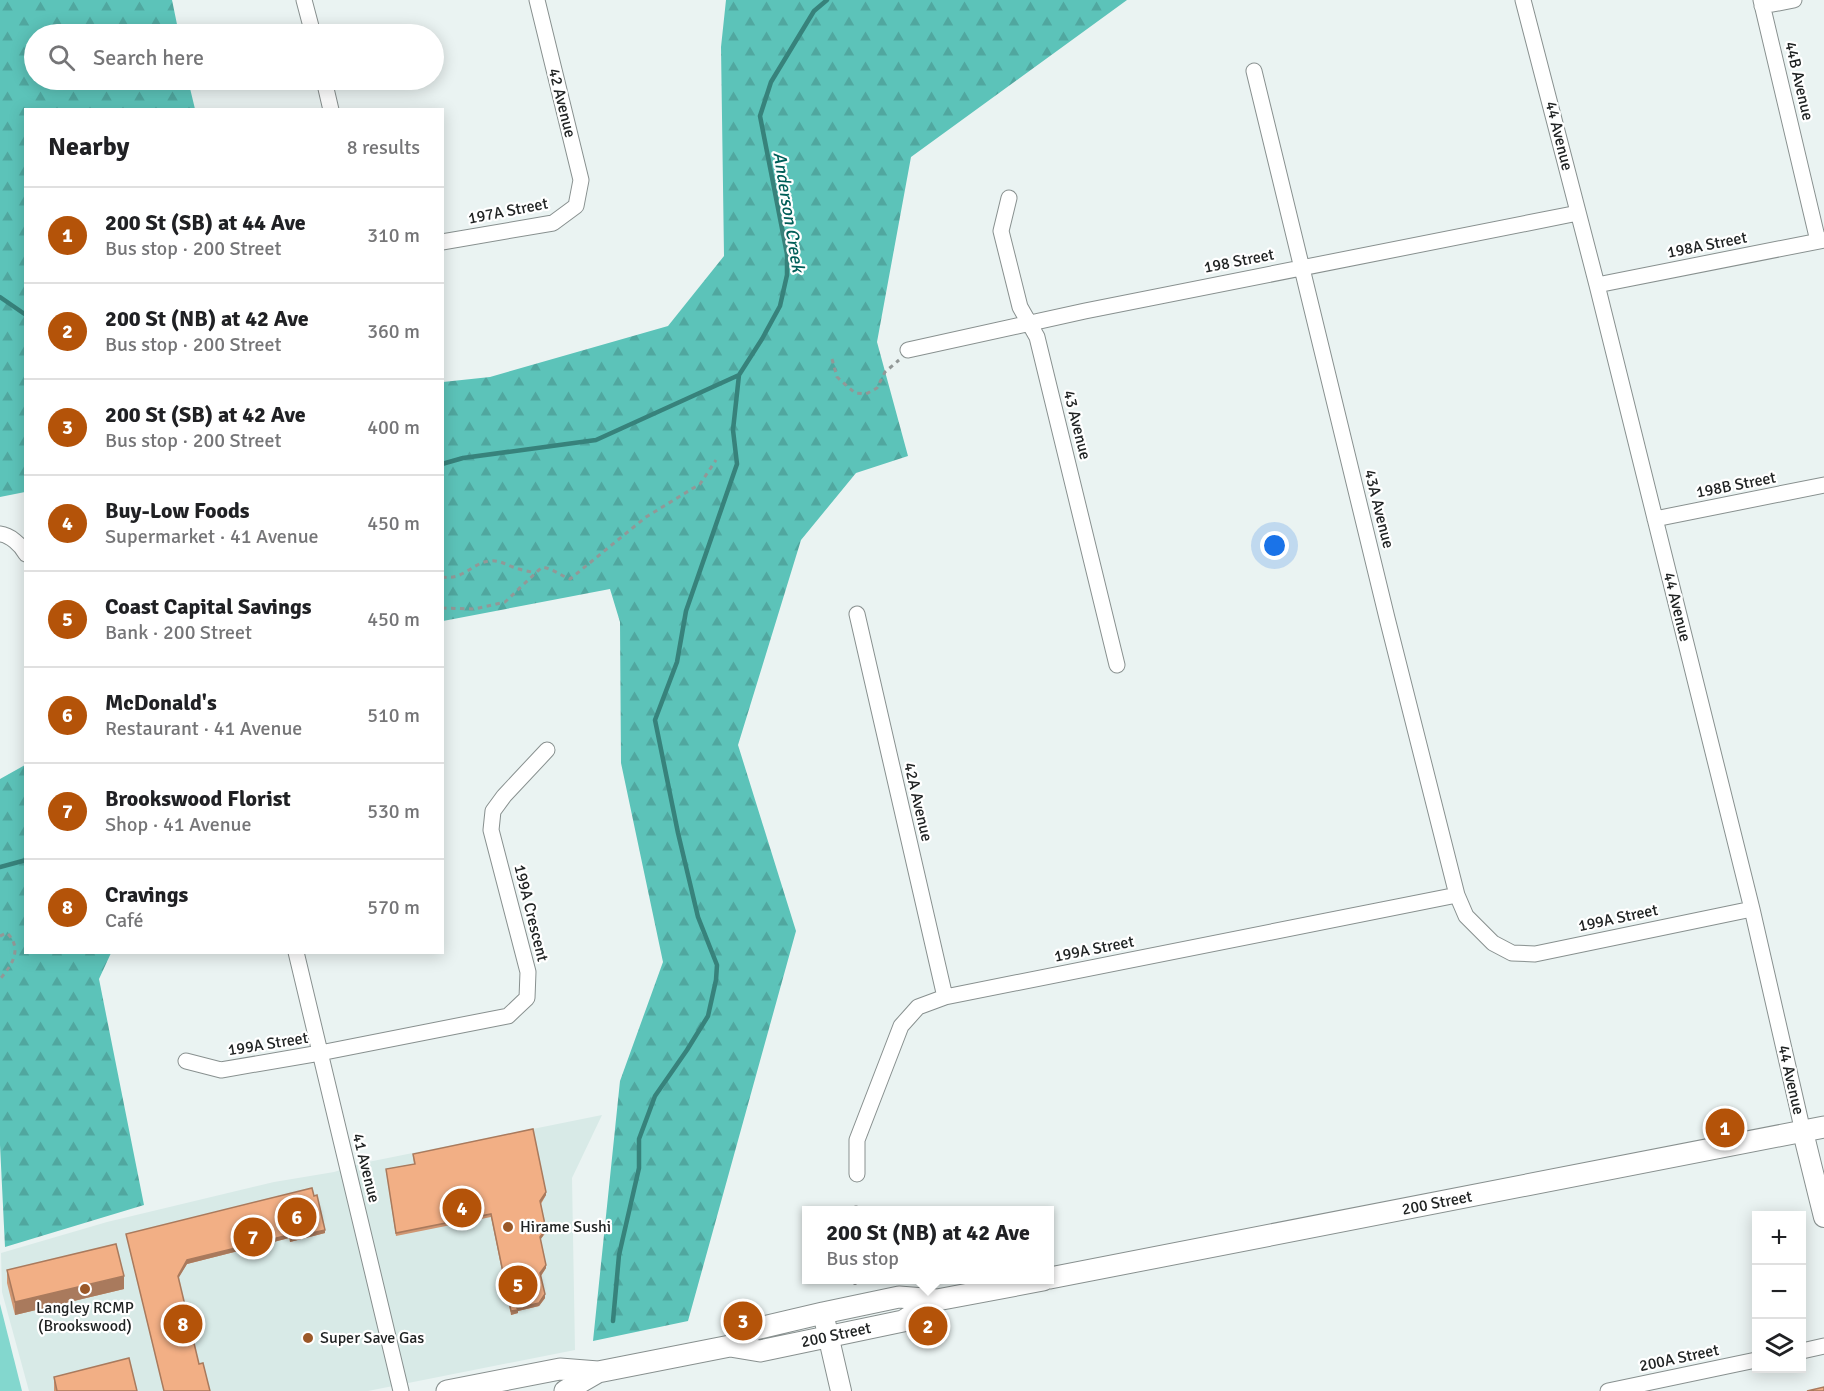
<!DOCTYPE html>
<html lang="en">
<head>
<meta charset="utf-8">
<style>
  body { margin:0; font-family:Signika,sans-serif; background:#f2f2f2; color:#202124 }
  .controls { position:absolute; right:18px; bottom:18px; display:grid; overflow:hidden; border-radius:0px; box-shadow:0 3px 15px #0003 }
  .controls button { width:54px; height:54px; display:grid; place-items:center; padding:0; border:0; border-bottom:2px solid #e0e0e0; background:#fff; color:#202124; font:30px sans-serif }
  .you { position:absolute; left:1275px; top:546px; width:21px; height:21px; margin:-15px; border:4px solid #fff; border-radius:50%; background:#1a73e8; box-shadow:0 0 0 9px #1a73e833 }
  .badge { display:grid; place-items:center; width:39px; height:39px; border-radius:50%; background:#b45309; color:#fff; font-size:20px; font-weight:700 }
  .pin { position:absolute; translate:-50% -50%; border:3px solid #fff; box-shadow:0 2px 6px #0006 }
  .popup { position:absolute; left:802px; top:1206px; width:252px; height:78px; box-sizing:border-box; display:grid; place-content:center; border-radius:0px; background:#fff; filter:drop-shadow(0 2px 4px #0005); font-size:20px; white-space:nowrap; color:#757577 }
  .popup b { font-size:22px; color:#202124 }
  .popup::after { content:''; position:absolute; left:50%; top:100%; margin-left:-12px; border:12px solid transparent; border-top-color:#fff }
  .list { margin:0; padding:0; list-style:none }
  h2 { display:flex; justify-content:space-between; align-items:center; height:78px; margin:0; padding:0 24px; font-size:26px }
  h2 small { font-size:20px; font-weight:400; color:#757577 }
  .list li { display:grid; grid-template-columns:39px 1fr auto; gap:18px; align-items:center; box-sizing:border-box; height:96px; padding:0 24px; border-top:2px solid #e0e0e0 }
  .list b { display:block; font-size:22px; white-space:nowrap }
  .list p { margin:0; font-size:20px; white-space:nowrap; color:#757577 }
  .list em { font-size:20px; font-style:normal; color:#757577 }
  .icon { flex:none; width:33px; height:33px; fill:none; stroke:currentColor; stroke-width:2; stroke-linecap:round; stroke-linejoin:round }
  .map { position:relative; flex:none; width:1824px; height:1391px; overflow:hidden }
  .search { position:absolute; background:#fff; box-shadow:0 3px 15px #0003; left:24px; top:24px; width:420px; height:66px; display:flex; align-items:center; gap:15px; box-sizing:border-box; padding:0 21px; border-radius:33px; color:#757577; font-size:22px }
  .panel { position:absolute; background:#fff; box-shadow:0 3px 15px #0003; left:24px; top:108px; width:420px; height:846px; border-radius:0px }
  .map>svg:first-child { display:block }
  .built { fill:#d8eae7 }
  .forest { fill:url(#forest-firs) }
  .park { fill:#83d7ce }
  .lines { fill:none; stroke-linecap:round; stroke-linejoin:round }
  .stream { stroke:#37827b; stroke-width:4.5 }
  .minor-casing { stroke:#88908f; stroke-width:17 }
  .tertiary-casing { stroke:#88908f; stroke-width:22 }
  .secondary-casing { stroke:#88908f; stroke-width:23 }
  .path { stroke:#929897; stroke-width:3; stroke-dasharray:4.5 4.5; stroke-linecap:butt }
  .minor { stroke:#fff; stroke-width:15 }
  .tertiary { stroke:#fff; stroke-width:20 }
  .secondary { stroke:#fff; stroke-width:21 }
  .wall { fill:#d09672 }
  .shaded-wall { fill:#a97a5d }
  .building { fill:#f2af85; stroke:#a97a5d; stroke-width:1.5 }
  .poi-dot { fill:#9b5828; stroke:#fff; stroke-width:2 }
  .labels { text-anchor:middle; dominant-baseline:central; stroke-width:4.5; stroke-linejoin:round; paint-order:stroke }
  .street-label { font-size:16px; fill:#202323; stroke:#fff }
  .poi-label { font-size:16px; fill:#202323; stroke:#fff; text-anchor:start }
  .water-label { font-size:18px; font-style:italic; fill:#005e58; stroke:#fff }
</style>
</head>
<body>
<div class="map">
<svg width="1824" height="1391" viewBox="0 0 1824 1391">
  <defs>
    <pattern id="forest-firs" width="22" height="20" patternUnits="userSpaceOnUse" patternTransform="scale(1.5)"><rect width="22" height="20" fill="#5cc3b9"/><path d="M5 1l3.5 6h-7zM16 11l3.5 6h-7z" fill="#50a79f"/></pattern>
  </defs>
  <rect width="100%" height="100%" fill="#eaf3f2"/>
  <path class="built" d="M 602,1115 L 572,1178 L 575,1350 L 368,1391 L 29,1391 L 2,1292 L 1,1253 L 107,1222 L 274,1182 L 334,1172 L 363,1163 Z"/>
  <path class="forest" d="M 0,0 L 172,0 L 179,34 L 34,34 L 34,80 L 188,80 L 195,109 L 26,110 L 25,492 L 0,497 Z
    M 726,0 L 1127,0 L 911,157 L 877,342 L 908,456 L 856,473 L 801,540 L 738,745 L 796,931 L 688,1321 L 593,1341 L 620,1081 L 663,962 L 621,763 L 620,622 L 610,589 L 443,621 L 443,382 L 490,377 L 668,326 L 724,256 L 721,47 Z
    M 25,765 L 26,952 L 111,953 L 99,979 L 144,1205 L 5,1247 L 0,1145 L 0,779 Z"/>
  <path class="park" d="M 0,1304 L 22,1391 L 0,1391 Z"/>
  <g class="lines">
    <path class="stream" d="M 0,297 L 26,315
      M 442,464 L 463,458 L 596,440 L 739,375 L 762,339 L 780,306 L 787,275 L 787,254 L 760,116 L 771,82 L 814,11 L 827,0
      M 0,867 L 26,860
      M 613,1321 L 619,1255 L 639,1168 L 639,1139 L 655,1096 L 687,1050 L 708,1016 L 716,980 L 717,965 L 698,917 L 678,833 L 655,720 L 677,662 L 686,611 L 737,464 L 733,430 L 739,375"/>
    <defs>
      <path id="minor" d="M 304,0 L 313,34
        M 1523,0 L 1597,285 L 1752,909 L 1803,1132
        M 1761,0 L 1818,241
        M 1762,6 L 1794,0
        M 1254,71 L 1387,618 L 1457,895 L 1466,916 L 1493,943 L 1512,953 L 1535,954 L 1752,909
        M 324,80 L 331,110
        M 1009,198 L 1001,231 L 1020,307 L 1037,337 L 1117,665
        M 442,242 L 553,223 L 576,206 L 581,180 L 537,0
        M 1597,285 L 1824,240
        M 908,350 L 1085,311 L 1578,213
        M 1655,519 L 1824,485
        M 0,534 C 10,535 21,545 26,554
        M 857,614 L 945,997
        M 296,952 L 401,1391
        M 186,1061 L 221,1070 L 320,1053 L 508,1016 L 527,998 L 528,972 L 491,830 L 493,811 L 504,796 L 547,750
        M 857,1174 L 857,1140 L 901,1026 L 918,1007 L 945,997 L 1457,895
        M 1802,1351 L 1824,1346
        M 1608,1391 L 1756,1360"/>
      <path id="tertiary" d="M 1803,1132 L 1824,1217
        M 823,1313 L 841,1391"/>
      <path id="secondary" d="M 1050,1278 L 1824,1127
        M 730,1346 L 755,1329 L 823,1313 L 899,1297 L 937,1300 L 1043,1280
        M 447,1391 L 560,1369 L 598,1372 L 730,1346 L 760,1351 L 903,1321 L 937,1300
        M 565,1391 L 598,1372"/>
    </defs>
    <use href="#minor" class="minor-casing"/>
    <use href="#tertiary" class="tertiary-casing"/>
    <use href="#secondary" class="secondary-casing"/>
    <path class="path" d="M 832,359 L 837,377 L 855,393 L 866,394 L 877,388 L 885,372 L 899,360
      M 442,577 C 463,581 473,562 490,561 C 499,560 505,564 513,567 C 520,570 528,571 536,573
      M 442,608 L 475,609 L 505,602 L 542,567 C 553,569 560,575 570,579 L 646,517 L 700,484 L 716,460
      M 0,936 L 7,933 C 23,949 12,965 0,979
      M 856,1210 L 856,1203
      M 855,1285 L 855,1280"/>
    <use href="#minor" class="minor"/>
    <use href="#tertiary" class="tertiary"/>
    <use href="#secondary" class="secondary"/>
  </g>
  <path class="wall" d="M 413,1154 L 546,1195 L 541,1204 L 546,1232 L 540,1240 L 546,1268 L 541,1276 L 545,1298 L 539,1306 L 518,1311 L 518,1313 L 511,1315 L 491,1217 L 396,1236 L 386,1169 L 414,1164 Z
    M 325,1233 L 290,1242 L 289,1238 L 187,1264 L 178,1278 L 199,1364 L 210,1391 L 164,1391 L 126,1234 Z
    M 7,1270 L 124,1289 L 15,1315 L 7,1283 Z
    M 54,1377 L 137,1391 L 54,1391 Z"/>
  <path class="shaded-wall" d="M 546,1192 L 546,1195 L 540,1204 L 540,1201 Z
    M 546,1229 L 546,1232 L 540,1240 L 540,1237 Z
    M 325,1230 L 325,1233 L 290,1242 L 290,1238 Z
    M 289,1235 L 289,1238 L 187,1264 L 178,1279 L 178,1276 L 187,1260 Z
    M 546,1265 L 546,1268 L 540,1277 L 540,1273 Z
    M 124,1276 L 124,1289 L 15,1315 L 15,1302 Z
    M 545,1294 L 545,1298 L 539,1306 L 518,1311 L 518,1313 L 511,1315 L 511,1311 Z"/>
  <path class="building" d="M 533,1129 L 546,1192 L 540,1201 L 546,1229 L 540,1237 L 546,1265 L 540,1273 L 545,1294 L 539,1303 L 517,1308 L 518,1310 L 511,1311 L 491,1214 L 396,1233 L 386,1169 L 415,1164 L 413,1154 Z
    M 312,1188 L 314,1196 L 317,1195 L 325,1230 L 290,1238 L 289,1235 L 187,1260 L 178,1276 L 199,1364 L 203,1363 L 210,1391 L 164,1391 L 126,1234 Z
    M 116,1244 L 124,1276 L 15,1302 L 7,1270 Z
    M 129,1358 L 137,1391 L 57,1391 L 54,1377 Z
    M 1824,1387 L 1824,1391 L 1807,1391 Z"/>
  <g class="poi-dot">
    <circle cx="508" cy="1227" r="6"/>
    <circle cx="85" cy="1289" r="6"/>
    <circle cx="308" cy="1338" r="6"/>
  </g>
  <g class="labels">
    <g class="street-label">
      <text transform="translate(1799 81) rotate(77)">44B Avenue</text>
      <text transform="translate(562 103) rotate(76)">42 Avenue</text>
      <text transform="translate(1559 136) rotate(76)">44 Avenue</text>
      <text transform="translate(508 211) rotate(-11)">197A Street</text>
      <text transform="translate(1707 245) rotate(-11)">198A Street</text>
      <text transform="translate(1239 261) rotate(-11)">198 Street</text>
      <text transform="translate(1077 425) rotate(76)">43 Avenue</text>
      <text transform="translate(1736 485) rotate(-11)">198B Street</text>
      <text transform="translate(1379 509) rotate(76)">43A Avenue</text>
      <text transform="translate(1677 607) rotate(76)">44 Avenue</text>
      <text transform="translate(918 802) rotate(77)">42A Avenue</text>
      <text transform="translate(531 913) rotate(76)">199A Crescent</text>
      <text transform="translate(1618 918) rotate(-12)">199A Street</text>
      <text transform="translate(1094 949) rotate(-11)">199A Street</text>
      <text transform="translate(268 1044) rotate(-9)">199A Street</text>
      <text transform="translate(1791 1080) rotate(77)">44 Avenue</text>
      <text transform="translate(366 1168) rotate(76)">41 Avenue</text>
      <text transform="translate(1437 1203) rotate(-11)">200 Street</text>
      <text transform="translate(836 1335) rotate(-12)">200 Street</text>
      <text transform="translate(1679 1358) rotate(-12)">200A Street</text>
    </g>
    <g class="poi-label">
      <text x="520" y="1227">Hirame Sushi</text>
      <text x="85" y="1308" text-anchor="middle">Langley RCMP<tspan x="85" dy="18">(Brookswood)</tspan></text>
      <text x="320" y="1338">Super Save Gas</text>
    </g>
    <g class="water-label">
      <text transform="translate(789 212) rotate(81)">Anderson Creek</text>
    </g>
  </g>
</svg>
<div class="controls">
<button>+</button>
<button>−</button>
<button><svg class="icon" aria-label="layers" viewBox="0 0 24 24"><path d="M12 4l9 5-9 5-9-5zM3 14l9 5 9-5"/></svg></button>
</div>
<div class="you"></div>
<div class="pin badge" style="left:1725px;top:1128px">1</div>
<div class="pin badge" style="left:928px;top:1326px">2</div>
<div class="popup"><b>200 St (NB) at 42 Ave</b>Bus stop</div>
<div class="pin badge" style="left:743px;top:1321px">3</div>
<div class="pin badge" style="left:462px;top:1208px">4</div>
<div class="pin badge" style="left:518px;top:1285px">5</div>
<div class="pin badge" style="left:297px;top:1217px">6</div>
<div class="pin badge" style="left:253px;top:1237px">7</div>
<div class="pin badge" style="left:183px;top:1324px">8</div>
<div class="search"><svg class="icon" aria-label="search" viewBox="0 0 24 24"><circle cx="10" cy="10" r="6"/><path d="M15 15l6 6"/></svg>Search here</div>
<section class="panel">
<h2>Nearby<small>8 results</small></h2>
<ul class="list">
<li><span class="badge">1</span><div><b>200 St (SB) at 44 Ave</b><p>Bus stop · 200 Street</p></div><em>310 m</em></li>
<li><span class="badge">2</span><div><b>200 St (NB) at 42 Ave</b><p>Bus stop · 200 Street</p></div><em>360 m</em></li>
<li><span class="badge">3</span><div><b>200 St (SB) at 42 Ave</b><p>Bus stop · 200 Street</p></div><em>400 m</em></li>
<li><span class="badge">4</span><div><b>Buy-Low Foods</b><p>Supermarket · 41 Avenue</p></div><em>450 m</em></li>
<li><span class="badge">5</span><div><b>Coast Capital Savings</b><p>Bank · 200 Street</p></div><em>450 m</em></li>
<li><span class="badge">6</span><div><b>McDonald's</b><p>Restaurant · 41 Avenue</p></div><em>510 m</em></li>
<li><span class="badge">7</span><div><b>Brookswood Florist</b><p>Shop · 41 Avenue</p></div><em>530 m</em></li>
<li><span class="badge">8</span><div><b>Cravings</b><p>Café</p></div><em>570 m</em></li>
</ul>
</section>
</div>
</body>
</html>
